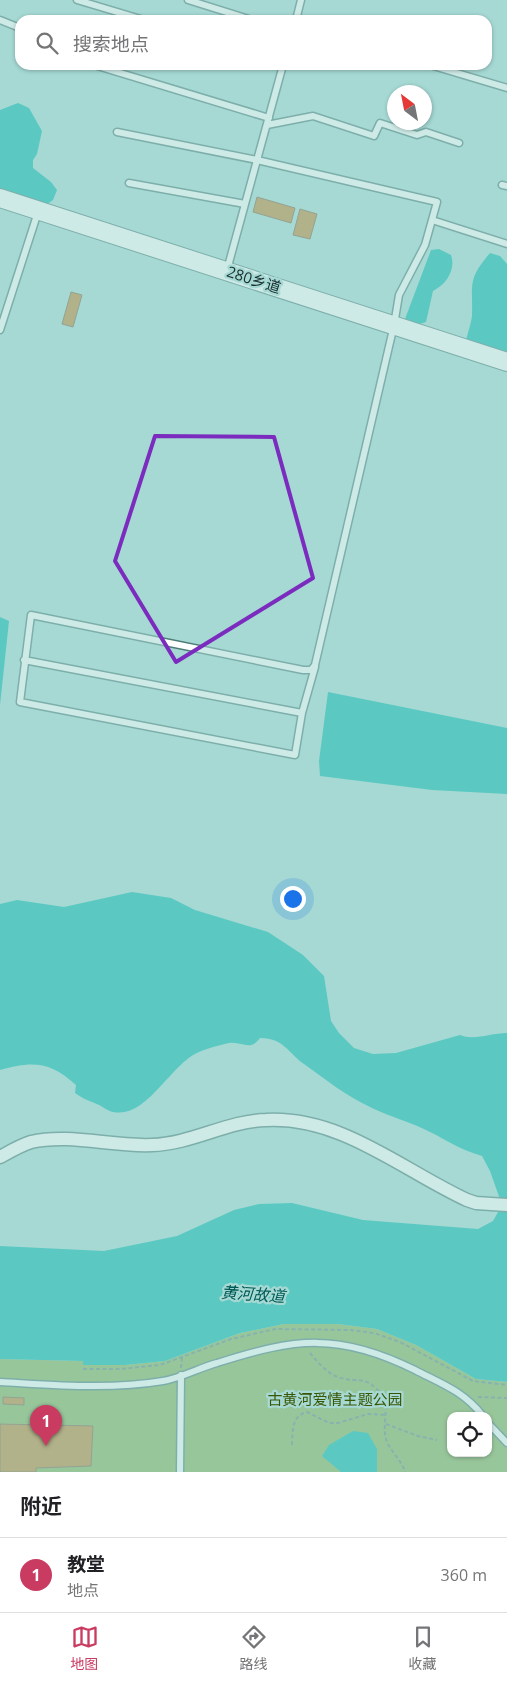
<!DOCTYPE html>
<html lang="zh">
<head>
<meta charset="utf-8">
<style>
  body { margin:0; font-family:"Open Sans","Noto Sans SC",sans-serif; background:#f6f6f6; color:#202124 }
  .controls { position:absolute; right:15px; bottom:15px; display:grid; overflow:hidden; border-radius:10px; box-shadow:0 1px 4px #0004 }
  .controls button { width:45px; height:45px; display:grid; place-items:center; padding:0; border:0; border-bottom:1px solid #e0e0e0; background:#fff; color:#202124; font:25px sans-serif }
  .compass { position:absolute; left:387px; top:85px; width:45px; height:45px; border-radius:50%; background:#fff; box-shadow:0 1px 4px #0004; rotate:328deg }
  .you { position:absolute; left:292px; top:898px; width:18px; height:18px; margin:-12px; border:4px solid #fff; border-radius:50%; background:#1a73e8; box-shadow:0 0 0 8px #1a73e833 }
  .badge { display:grid; place-items:center; width:32px; height:32px; border-radius:50%; background:#ca3b62; color:#fff; font-size:16px; font-weight:700 }
  .pin { position:absolute; translate:-50% -41px; filter:drop-shadow(0 1px 2px #0008) }
  .pin::after { content:''; position:absolute; top:26px; width:18px; height:15px; background:inherit; clip-path:polygon(0 0,100% 0,50% 100%) }
  .list { margin:0; padding:0; list-style:none }
  h2 { display:flex; justify-content:space-between; align-items:center; height:65px; margin:0; padding:0 20px; font-size:21px }
  h2 small { font-size:16px; font-weight:400; color:#757577 }
  .list li { display:grid; grid-template-columns:32px 1fr auto; gap:15px; align-items:center; box-sizing:border-box; height:75px; padding:0 20px; border-top:1px solid #e0e0e0 }
  .list b { display:block; font-size:19px; white-space:nowrap }
  .list p { margin:0; font-size:16px; white-space:nowrap; color:#757577 }
  .list em { font-size:16px; font-style:normal; color:#757577 }
  .icon { flex:none; width:28px; height:28px; fill:none; stroke:currentColor; stroke-width:2; stroke-linecap:round; stroke-linejoin:round }
  .map { position:relative; flex:none; width:507px; height:1472px; overflow:hidden }
  .search { position:absolute; background:#fff; box-shadow:0 1px 4px #0004; left:15px; right:15px; top:15px; height:55px; display:flex; align-items:center; gap:12px; box-sizing:border-box; padding:0 18px; border-radius:15px; color:#757577; font-size:19px }
  .sheet { height:140px; background:#fff }
  nav { display:flex; justify-content:space-around; align-items:center; box-sizing:border-box; height:70px; border-top:1px solid #e0e0e0; background:#fff; font-size:14px; color:#757577 }
  nav a { display:grid; justify-items:center; gap:2px }
  nav .on { color:#ca3b62 }
  .map>svg:first-child { display:block }
  .green { fill:#88b057; fill-rule:evenodd }
  .water { fill:#01b5ad }
  .building { fill:#bf8131; stroke:#7b6246 }
  .lines { fill:none; stroke-linecap:round; stroke-linejoin:round }
  .lane-casing { stroke:#4d7d79; stroke-width:9 }
  .street-casing { stroke:#4d7d79; stroke-width:15 }
  .secondary-casing { stroke:#4d7d79; stroke-width:20 }
  .path { stroke:#618582; stroke-width:2; stroke-dasharray:4 2.5; stroke-linecap:butt }
  .lane { stroke:#fff; stroke-width:6 }
  .street { stroke:#fff; stroke-width:12 }
  .secondary { stroke:#fff; stroke-width:18 }
  .marked { fill:none; stroke:#7b2cbf; stroke-width:4; stroke-linejoin:round }
  .labels { text-anchor:middle; dominant-baseline:central; stroke-width:4.5; stroke-linejoin:round; paint-order:stroke }
  .street-label { font-size:15px; fill:#192d2c; stroke:#a6d9d4 }
  .park-label { font-size:15px; fill:#395602; stroke:#a6d9d4 }
  .water-label { font-size:16px; font-style:italic; fill:#015955; stroke:#a6d9d4 }
</style>
</head>
<body>
<div class="map">
<svg width="507" height="1472" viewBox="0 0 507 1472">
  <rect width="100%" height="100%" fill="#a6d9d4"/>
  <path class="green" d="M 284,1324 L 338,1324 L 377,1329 L 416,1345 L 476,1379 L 507,1382 L 507,1472 L 0,1472 L 0,1359 L 83,1361 L 83,1365 L 125,1365 L 165,1361 L 240,1333 ZM 451,1416 L 488,1416 L 488,1453 L 451,1453 Z"/>
  <path class="water" d="M 18,103 L 29,108 L 42,131 L 37,154 L 33,160 L 33,168 L 51,182 L 57,190 L 53,200 L 46,205 L 0,191 L 0,110 Z
    M 439,249 L 451,255 C 456,269 447,284 433,291 L 426,322 C 418,325 412,325 405,319 L 431,250 Z
    M 490,253 L 500,256 L 507,264 L 507,356 L 466,340 C 468,332 471,324 472,316 C 473,284 467,280 490,253 Z
    M 0,617 L 9,621 L 0,705 Z
    M 328,692 L 507,728 L 507,794 L 432,790 L 320,776 L 319,761 Z
    M 132,892 L 171,898 L 195,910 L 268,932 L 303,955 L 324,976 L 331,1021 L 339,1033 L 354,1048 L 373,1054 L 396,1053 L 460,1035 C 474,1041 491,1033 507,1033 L 507,1382 L 476,1379 L 416,1345 L 377,1329 L 338,1324 L 284,1324 L 240,1333 L 165,1361 L 125,1365 L 83,1365 L 83,1361 L 0,1359 L 0,1246 L 104,1251 L 177,1236 L 234,1210 L 259,1204 L 292,1203 L 363,1220 L 478,1229 L 493,1221 L 502,1205 L 490,1171 L 482,1156 C 461,1150 448,1141 430,1132 C 411,1122 391,1117 372,1108 C 348,1097 326,1080 304,1064 C 288,1053 284,1038 260,1038 C 250,1052 242,1041 229,1043 C 220,1045 208,1048 199,1052 C 170,1064 147,1119 113,1112 C 108,1111 103,1107 99,1105 C 90,1101 83,1099 75,1093 L 76,1085 C 50,1061 32,1061 0,1070 L 0,904 L 17,900 L 64,907 Z
    M 353,1431 L 368,1433 L 377,1449 L 377,1472 L 341,1472 L 322,1456 L 329,1445 Z"/>
  <path class="building" d="M 257,197 L 295,208 L 291,223 L 253,212 Z
    M 300,209 L 317,214 L 310,239 L 293,235 Z
    M 71,292 L 82,295 L 73,327 L 62,324 Z
    M 3,1397 L 24,1398 L 24,1405 L 3,1404 Z
    M 0,1424 L 93,1426 L 91,1466 L 36,1468 L 36,1472 L 0,1472 Z"/>
  <g class="lines">
    <defs>
      <path id="lane" d="M 77,0 L 144,20
        M 188,0 L 252,20
        M 0,20 L 20,28
        M 296,20 L 301,0
        M 94,65 L 269,118
        M 430,65 L 507,88
        M 267,125 L 313,116 L 374,136 L 380,123 L 417,135 L 426,132 L 459,143
        M 117,132 L 257,160 L 437,202 L 425,245 L 399,295 L 394,325 L 315,665 L 311,670 L 303,670 L 31,615 L 20,702 L 295,755 L 302,713
        M 129,183 L 245,204
        M 502,185 L 507,186
        M 432,220 L 507,244
        M 227,270 L 283,65
        M 0,330 L 38,212
        M 24,660 L 302,713 L 315,667
        M 0,1382 C 55,1385 109,1390 163,1381 C 181,1378 199,1368 217,1363 C 295,1338 339,1332 415,1370 C 442,1384 463,1391 483,1416
        M 488,1423 L 507,1443
        M 180,1472 L 181,1375"/>
      <path id="street" d="M 0,1157 C 9,1152 21,1145 31,1142 C 70,1133 112,1147 152,1145 C 191,1144 227,1121 266,1120 C 341,1116 402,1170 467,1200 L 476,1203 L 507,1205"/>
      <path id="secondary" d="M 0,198 L 507,362"/>
    </defs>
    <use href="#lane" class="lane-casing"/>
    <use href="#street" class="street-casing"/>
    <use href="#secondary" class="secondary-casing"/>
    <path class="path" d="M 310,1353 C 320,1365 330,1377 346,1379 C 354,1381 362,1379 369,1383 C 397,1401 379,1423 387,1442 C 392,1453 402,1461 405,1472
      M 181,1368 L 182,1358
      M 83,1369 L 120,1369 L 160,1365 L 231,1339 L 275,1329 L 350,1330 L 374,1333 L 400,1342 L 473,1381 L 507,1385
      M 478,1397 L 507,1398
      M 386,1424 L 418,1436 L 437,1440
      M 292,1445 C 293,1431 291,1416 307,1412 L 329,1423 L 338,1423 L 368,1414 L 387,1415"/>
    <use href="#lane" class="lane"/>
    <use href="#street" class="street"/>
    <use href="#secondary" class="secondary"/>
  </g>
  <path d="M0 0H507V1472H0ZM 155,436 L 274,437 L 313,578 L 176,662 L 115,561 Z" fill="#a6d9d4" fill-opacity=".55" fill-rule="evenodd"/>
  <path class="marked" d="M 155,436 L 274,437 L 313,578 L 176,662 L 115,561 Z"/>
  <g class="labels">
    <g class="street-label">
      <text transform="translate(254 279) rotate(18)">280乡道</text>
    </g>
    <g class="park-label">
      <text x="335" y="1399">古黄河爱情主题公园</text>
    </g>
    <g class="water-label">
      <text transform="translate(253 1294) rotate(4)">黄河故道</text>
    </g>
  </g>
</svg>
<div class="controls">
<button><svg class="icon" aria-label="locate" viewBox="0 0 24 24"><circle cx="12" cy="12" r="6"/><path d="M12 2v4M12 18v4M2 12h4M18 12h4"/></svg></button>
</div>
<svg class="compass" viewBox="-18 -18 36 36"><path d="M0-13l5 13h-10z" fill="#e53935"/><path d="M0 13l5-13h-10z" fill="#757577"/></svg>
<div class="you"></div>
<div class="pin badge" style="left:46px;top:1446px">1</div>
<div class="search"><svg class="icon" aria-label="search" viewBox="0 0 24 24"><circle cx="10" cy="10" r="6"/><path d="M15 15l6 6"/></svg>搜索地点</div>
</div>
<section class="sheet">
<h2>附近<small></small></h2>
<ul class="list">
<li><span class="badge">1</span><div><b>教堂</b><p>地点</p></div><em>360 m</em></li>
</ul>
</section>
<nav>
<a class="on"><svg class="icon" aria-label="map" viewBox="0 0 24 24"><path d="M3 6l6-2 6 2 6-2v14l-6 2-6-2-6 2zM9 4v14M15 6v14"/></svg>地图</a>
<a><svg class="icon" aria-label="directions" viewBox="0 0 24 24"><path d="M12 3l9 9-9 9-9-9zM9 14v-3h6M13 9l2 2-2 2"/></svg>路线</a>
<a><svg class="icon" aria-label="saved" viewBox="0 0 24 24"><path d="M7 4h10v16l-5-4-5 4z"/></svg>收藏</a>
</nav>
</body>
</html>
